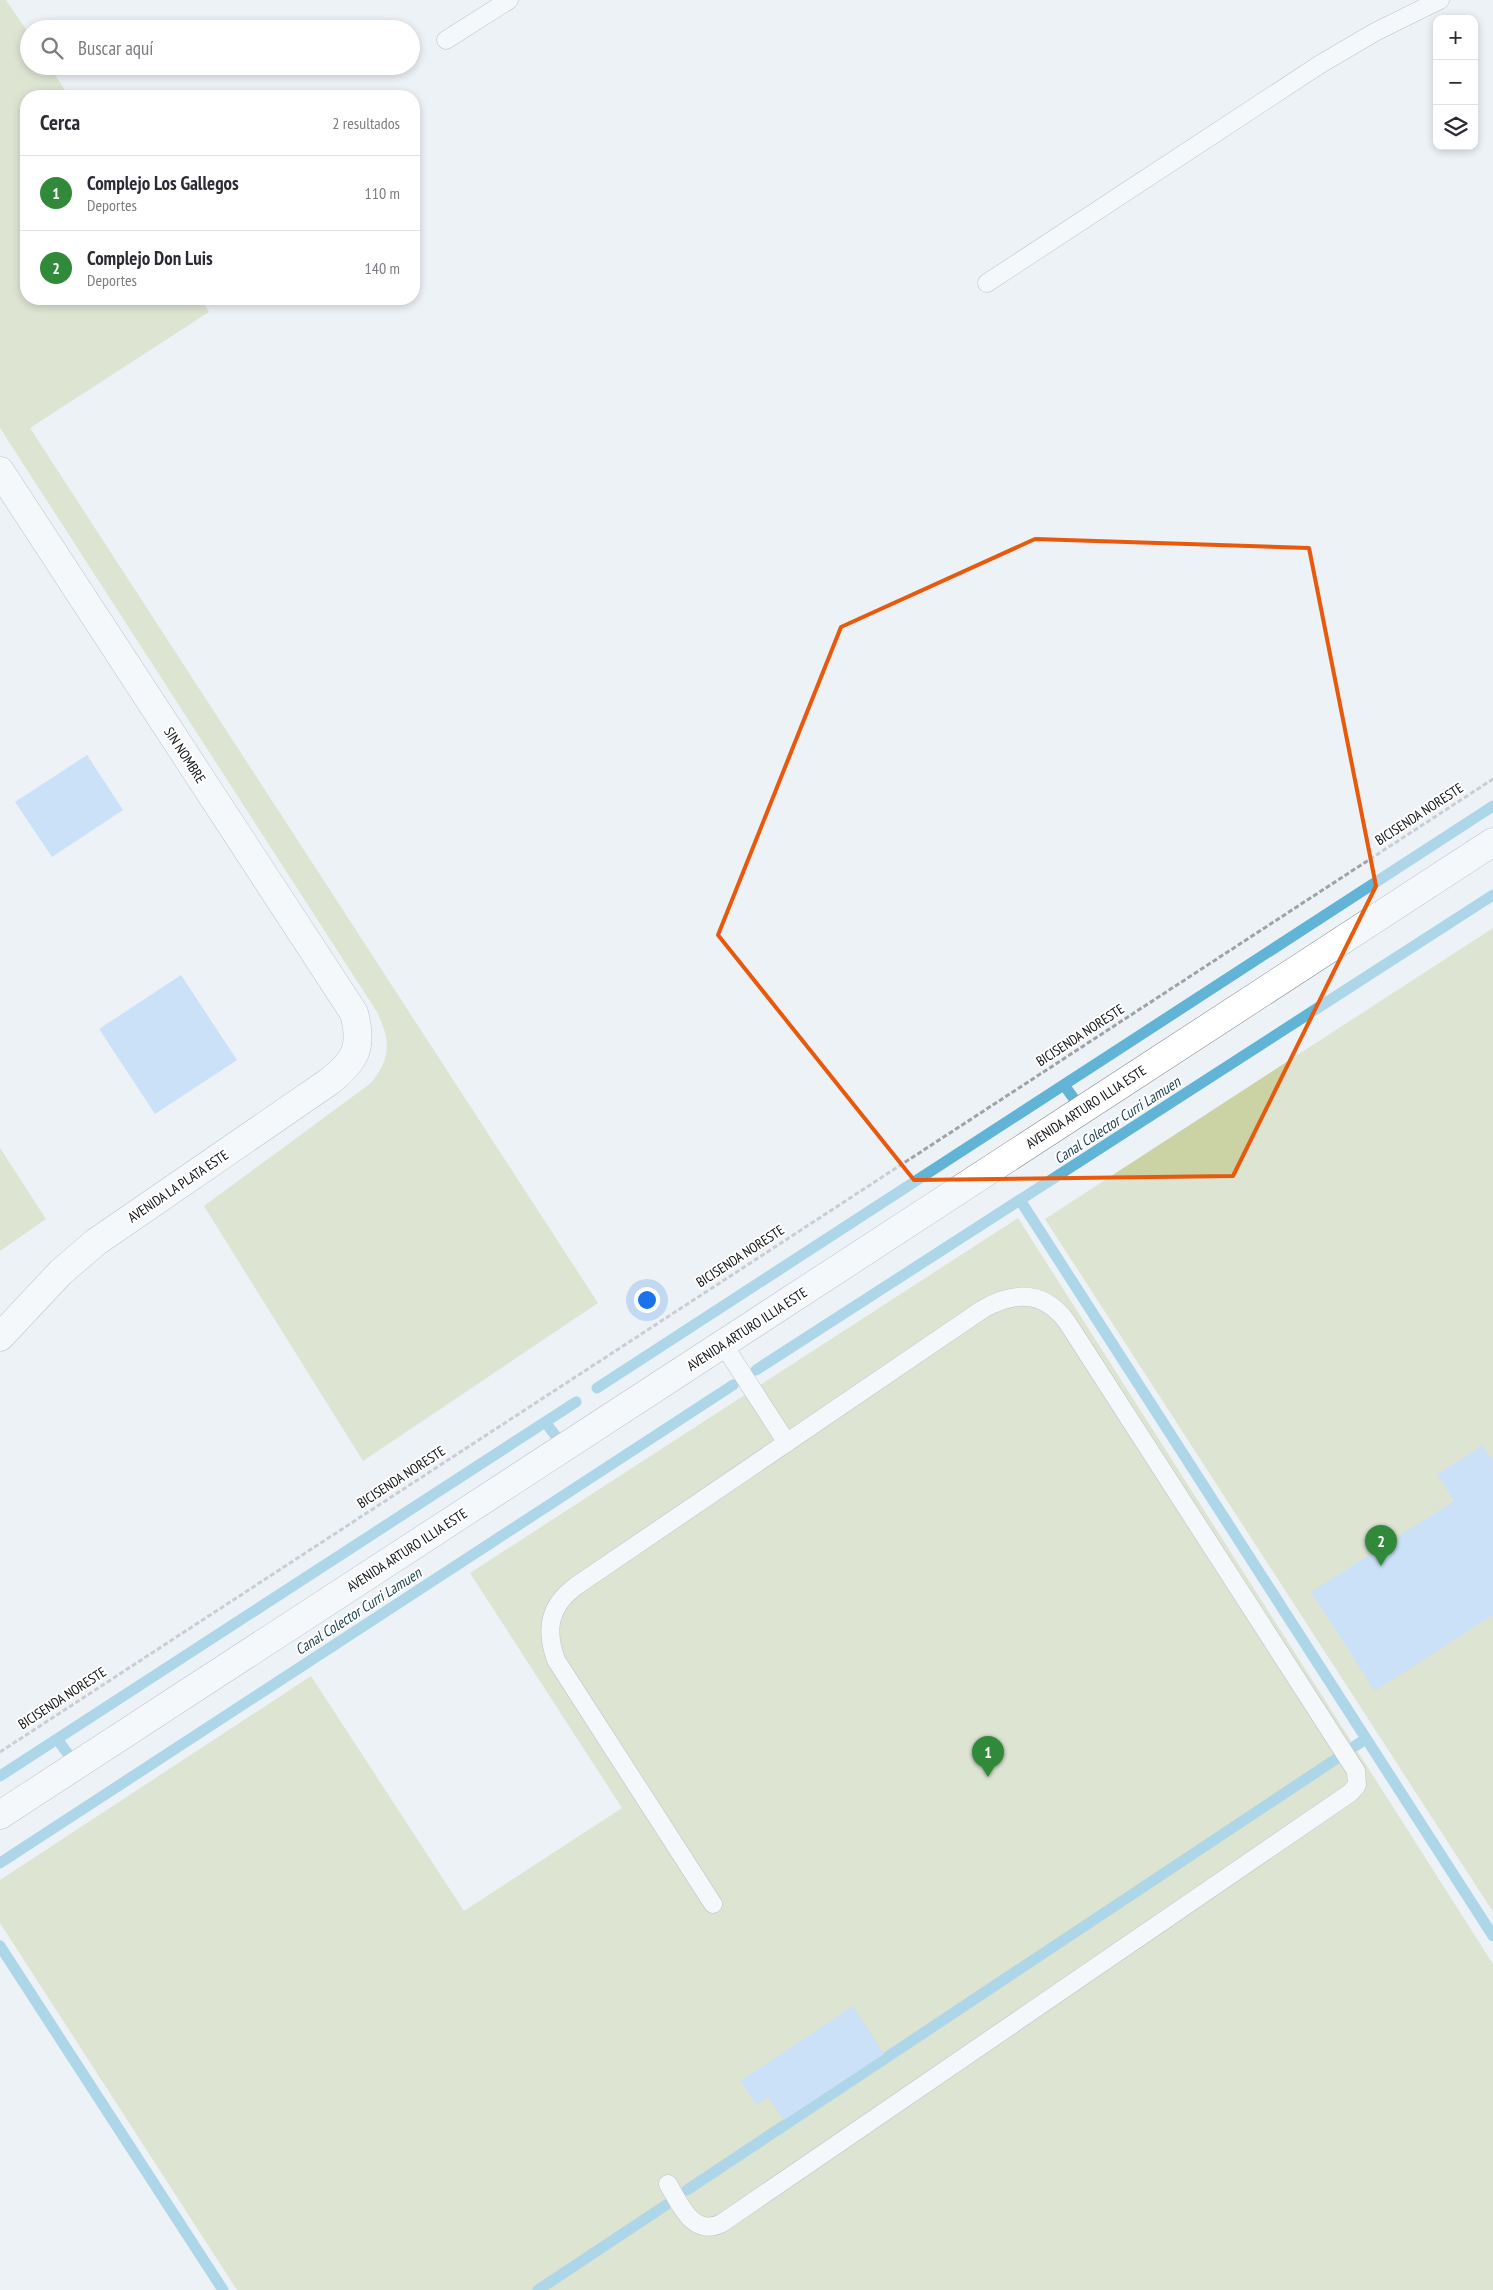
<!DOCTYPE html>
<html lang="es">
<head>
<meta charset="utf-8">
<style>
  body { margin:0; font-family:"PT Sans Narrow",sans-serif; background:#f2f2f3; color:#2b2b33 }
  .controls { position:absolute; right:15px; top:15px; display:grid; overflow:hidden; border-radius:10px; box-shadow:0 2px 8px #0003 }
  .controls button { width:45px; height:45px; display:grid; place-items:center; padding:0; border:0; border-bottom:1px solid #e1e1e2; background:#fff; color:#2b2b33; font:25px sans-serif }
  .you { position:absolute; left:646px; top:1299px; width:18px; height:18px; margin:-12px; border:4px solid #fff; border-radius:50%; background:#1a73e8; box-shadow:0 0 0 8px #1a73e833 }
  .badge { display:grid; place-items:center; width:32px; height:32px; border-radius:50%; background:#308a3a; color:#fff; font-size:16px; font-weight:700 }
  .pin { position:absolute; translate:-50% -41px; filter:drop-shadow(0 1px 2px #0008) }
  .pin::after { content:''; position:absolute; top:26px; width:18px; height:15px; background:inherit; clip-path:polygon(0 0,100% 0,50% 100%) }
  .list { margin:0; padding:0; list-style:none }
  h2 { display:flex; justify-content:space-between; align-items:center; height:65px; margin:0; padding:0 20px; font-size:21px }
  h2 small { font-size:16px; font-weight:400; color:#7c7c81 }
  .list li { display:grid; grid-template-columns:32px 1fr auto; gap:15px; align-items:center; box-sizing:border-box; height:75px; padding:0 20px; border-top:1px solid #e1e1e2 }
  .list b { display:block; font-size:19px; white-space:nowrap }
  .list p { margin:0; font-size:16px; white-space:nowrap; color:#7c7c81 }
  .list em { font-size:16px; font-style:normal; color:#7c7c81 }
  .icon { flex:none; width:28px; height:28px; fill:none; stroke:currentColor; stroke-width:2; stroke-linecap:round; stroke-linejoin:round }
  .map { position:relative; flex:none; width:1493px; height:2290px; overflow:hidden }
  .search { position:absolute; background:#fff; box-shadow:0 2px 8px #0003; left:20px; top:20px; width:400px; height:55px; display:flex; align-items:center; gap:12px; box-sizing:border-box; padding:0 18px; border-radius:28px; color:#7c7c81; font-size:19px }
  .panel { position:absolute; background:#fff; box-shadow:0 2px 8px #0003; left:20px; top:90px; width:400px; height:215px; border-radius:20px }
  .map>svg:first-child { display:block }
  .green { fill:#cbd2a4 }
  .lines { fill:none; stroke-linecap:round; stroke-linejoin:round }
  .stream { stroke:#62b4d7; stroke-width:11 }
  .building { fill:#a2ccf7 }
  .lane-casing { stroke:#868a8f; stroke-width:19 }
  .street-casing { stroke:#868a8f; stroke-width:29 }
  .secondary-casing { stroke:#868a8f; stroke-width:29 }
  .path { stroke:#9fa3a7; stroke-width:3; stroke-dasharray:5 2.5; stroke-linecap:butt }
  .lane { stroke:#fff; stroke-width:18 }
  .street { stroke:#fff; stroke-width:28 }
  .secondary { stroke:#fff; stroke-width:28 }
  .marked { fill:none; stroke:#e8590c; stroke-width:4; stroke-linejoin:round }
  .labels { text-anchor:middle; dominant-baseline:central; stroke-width:4; stroke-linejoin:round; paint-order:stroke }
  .street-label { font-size:14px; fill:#101214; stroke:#fff }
  .water-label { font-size:15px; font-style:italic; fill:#183e4d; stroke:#fff }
</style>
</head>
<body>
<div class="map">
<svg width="1493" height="2290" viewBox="0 0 1493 2290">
  <rect width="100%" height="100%" fill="#edf2f7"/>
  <path class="green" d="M 0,0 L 6,0 L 29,34 L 29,66 L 49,66 L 69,96 L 26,96 L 26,299 L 201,299 L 209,312 L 30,428 L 598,1303 L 363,1461 L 204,1206 L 371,1083 C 391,1058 391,1041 377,1012 L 0,428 Z
    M 1493,928 L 1493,1912 L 1045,1219 Z
    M 0,1148 L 46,1219 L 0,1251 Z
    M 1018,1218 L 1493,1964 L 1493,2290 L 237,2290 L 0,1923 L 0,1880 L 311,1676 L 464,1911 L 622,1808 L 470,1573 Z"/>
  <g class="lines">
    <path class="stream" d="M 1064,1085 L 1082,1110
      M 1020,1200 L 1493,1936
      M 756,1370 L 1493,895
      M 597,1388 L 1493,806
      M 545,1422 L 565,1448
      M 57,1739 L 76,1765
      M 1355,1746 L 1366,1739
      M 0,1776 L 576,1402
      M 0,1863 L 733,1385
      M 0,1946 L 223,2290
      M 687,2190 L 1339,1757
      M 538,2290 L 666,2205"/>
  </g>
  <path class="building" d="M 87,755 L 123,810 L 52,857 L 15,802 Z
    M 181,975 L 237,1060 L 155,1114 L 99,1029 Z
    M 1483,1445 L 1493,1461 L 1493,1615 L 1375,1691 L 1311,1592 L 1454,1501 L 1437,1474 Z
    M 853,2006 L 884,2054 L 784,2120 L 768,2097 L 756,2105 L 740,2081 Z"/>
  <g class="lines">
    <defs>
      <path id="lane" d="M 446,40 L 509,0
        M 987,283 L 1319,65 L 1375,32 L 1440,0
        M 723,1344 L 787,1443
        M 668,2184 C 680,2204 693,2238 722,2223 L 1350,1793 L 1357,1785 L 1356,1771 L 1067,1322 C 1044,1291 1015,1291 983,1309 L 576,1586 C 549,1606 545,1629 556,1660 L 713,1904"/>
      <path id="street" d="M 0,471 L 354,1013 C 363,1047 356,1060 330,1081 L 96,1242 L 61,1272 L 0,1337"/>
      <path id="secondary" d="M 0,1815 L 1493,842"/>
    </defs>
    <use href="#lane" class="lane-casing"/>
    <use href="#street" class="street-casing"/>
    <use href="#secondary" class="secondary-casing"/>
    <path class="path" d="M 0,1752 L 1493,779"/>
    <use href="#lane" class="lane"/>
    <use href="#street" class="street"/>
    <use href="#secondary" class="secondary"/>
  </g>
  <path d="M0 0H1493V2290H0ZM 1035,539 L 1309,548 L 1376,886 L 1233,1176 L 914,1180 L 718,935 L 841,627 Z" fill="#edf2f7" fill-opacity=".55" fill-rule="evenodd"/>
  <path class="marked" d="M 1035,539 L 1309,548 L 1376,886 L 1233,1176 L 914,1180 L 718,935 L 841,627 Z"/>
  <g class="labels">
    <g class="street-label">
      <text transform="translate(185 755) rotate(57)">SIN NOMBRE</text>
      <text transform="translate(1419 814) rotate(-33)">BICISENDA NORESTE</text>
      <text transform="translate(1080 1035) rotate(-33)">BICISENDA NORESTE</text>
      <text transform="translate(1086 1107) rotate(-33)">AVENIDA ARTURO ILLIA ESTE</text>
      <text transform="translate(178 1186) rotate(-34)">AVENIDA LA PLATA ESTE</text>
      <text transform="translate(740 1256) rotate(-33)">BICISENDA NORESTE</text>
      <text transform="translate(747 1329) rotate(-33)">AVENIDA ARTURO ILLIA ESTE</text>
      <text transform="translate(401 1477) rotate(-33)">BICISENDA NORESTE</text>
      <text transform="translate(407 1550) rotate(-33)">AVENIDA ARTURO ILLIA ESTE</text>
      <text transform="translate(62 1698) rotate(-33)">BICISENDA NORESTE</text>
    </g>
    <g class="water-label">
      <text transform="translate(1117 1120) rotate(-33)">Canal Colector Curri Lamuen</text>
      <text transform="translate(358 1611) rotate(-33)">Canal Colector Curri Lamuen</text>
    </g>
  </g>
</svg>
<div class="controls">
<button>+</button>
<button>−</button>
<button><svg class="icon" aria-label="layers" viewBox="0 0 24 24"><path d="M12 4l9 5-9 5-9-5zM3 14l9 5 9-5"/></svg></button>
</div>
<div class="you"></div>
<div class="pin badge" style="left:988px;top:1777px">1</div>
<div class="pin badge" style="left:1381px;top:1566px">2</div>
<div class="search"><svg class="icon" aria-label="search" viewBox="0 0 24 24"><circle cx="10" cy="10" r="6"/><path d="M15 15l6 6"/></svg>Buscar aquí</div>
<section class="panel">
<h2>Cerca<small>2 resultados</small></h2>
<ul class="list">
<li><span class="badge">1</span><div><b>Complejo Los Gallegos</b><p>Deportes</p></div><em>110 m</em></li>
<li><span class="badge">2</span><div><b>Complejo Don Luis</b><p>Deportes</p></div><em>140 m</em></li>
</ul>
</section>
</div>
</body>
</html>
